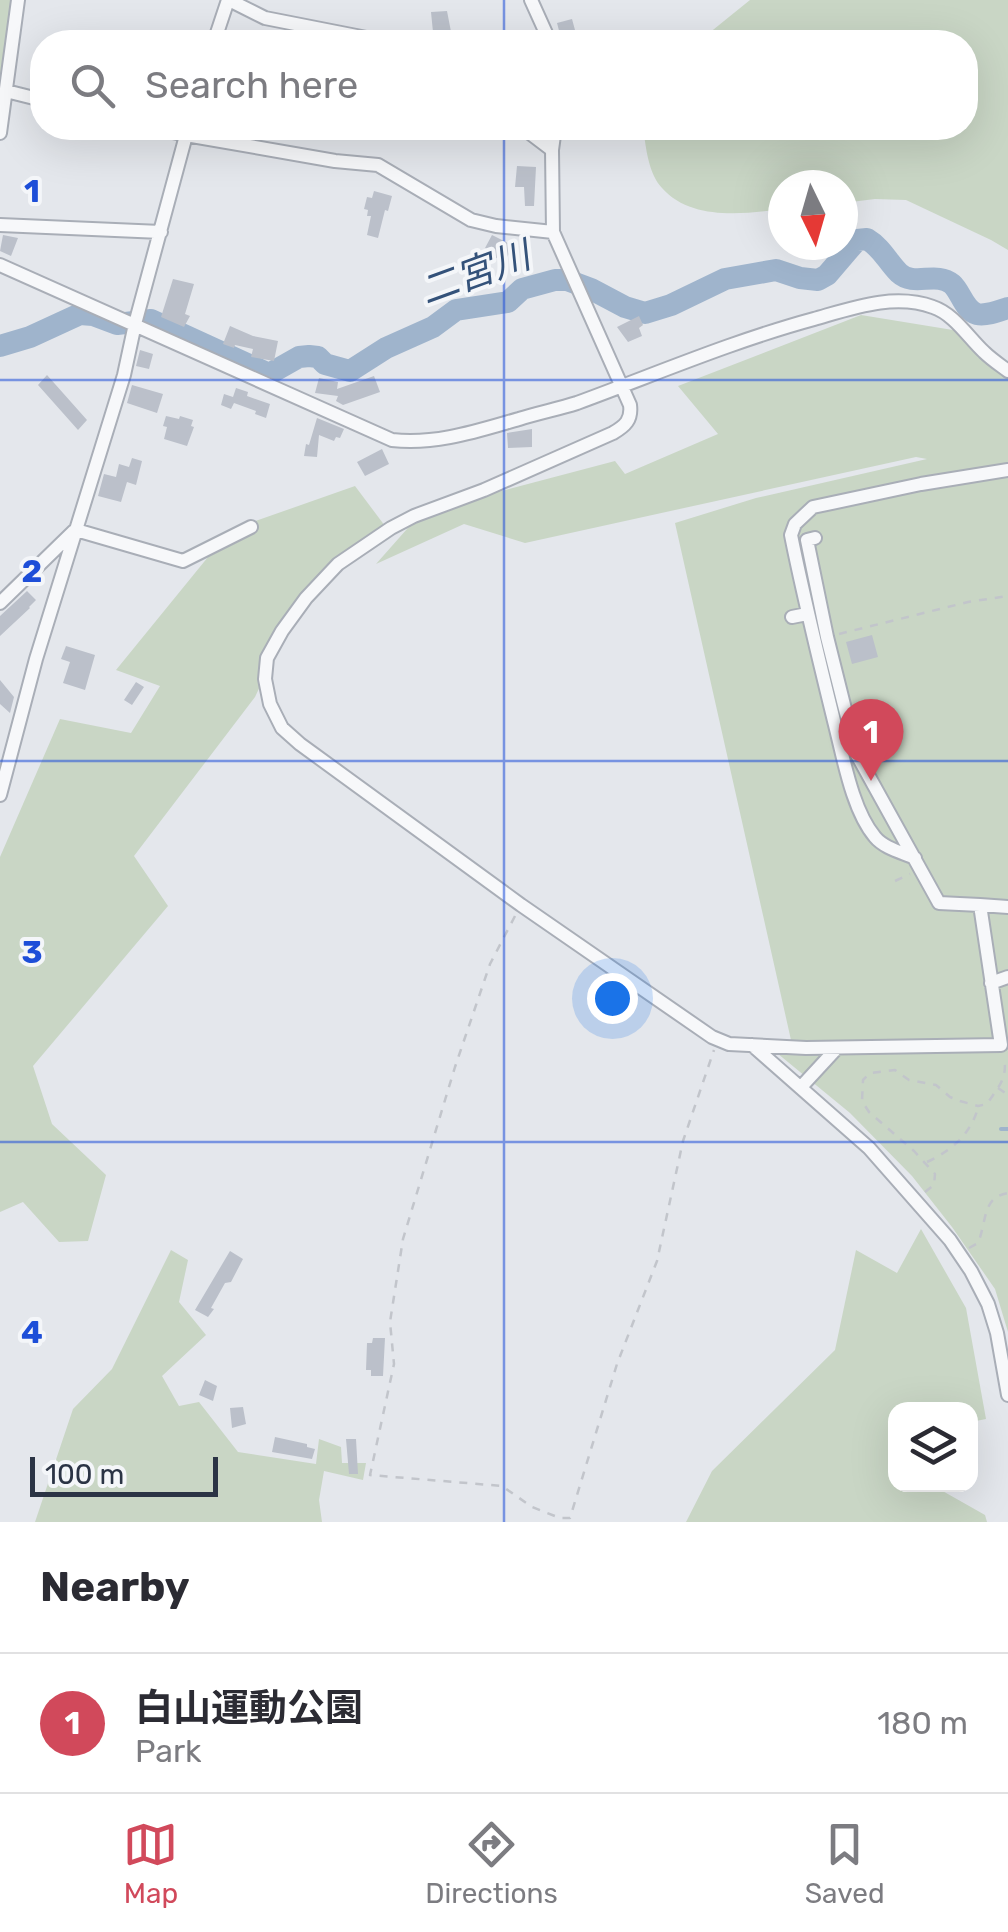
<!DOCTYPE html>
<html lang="en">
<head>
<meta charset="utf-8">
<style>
  body { margin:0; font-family:Rubik,"Noto Sans JP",sans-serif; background:#f2f2f3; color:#2b2b33 }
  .controls { position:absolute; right:30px; bottom:30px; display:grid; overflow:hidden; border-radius:20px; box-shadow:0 10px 40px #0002 }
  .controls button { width:90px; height:90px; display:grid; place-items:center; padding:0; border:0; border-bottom:2px solid #e1e1e2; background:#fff; color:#2b2b33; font:50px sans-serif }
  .compass { position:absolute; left:768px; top:170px; width:90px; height:90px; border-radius:50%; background:#fff; box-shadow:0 10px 40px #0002; rotate:175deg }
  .scale { position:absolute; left:30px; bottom:25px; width:188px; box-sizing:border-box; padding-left:10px; border:5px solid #2b3445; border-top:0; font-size:28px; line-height:35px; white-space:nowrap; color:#2b3445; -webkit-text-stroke:8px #f4f6f9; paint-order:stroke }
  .you { position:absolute; left:612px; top:998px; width:35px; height:35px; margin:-25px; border:8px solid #fff; border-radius:50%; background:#1a73e8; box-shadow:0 0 0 15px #1a73e833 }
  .badge { display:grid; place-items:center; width:65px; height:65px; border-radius:50%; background:#d1495b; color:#fff; font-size:32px; font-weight:700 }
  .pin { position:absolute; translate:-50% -82px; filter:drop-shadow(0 2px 5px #0008) }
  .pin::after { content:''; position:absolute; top:52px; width:35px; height:30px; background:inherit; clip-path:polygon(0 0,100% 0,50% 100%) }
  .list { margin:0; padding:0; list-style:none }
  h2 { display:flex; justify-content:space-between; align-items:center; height:130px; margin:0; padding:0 40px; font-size:42px }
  h2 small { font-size:32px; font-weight:400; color:#7c7c81 }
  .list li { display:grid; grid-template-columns:65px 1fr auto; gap:30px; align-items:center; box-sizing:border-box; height:140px; padding:0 40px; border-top:2px solid #e1e1e2 }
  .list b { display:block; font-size:38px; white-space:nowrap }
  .list p { margin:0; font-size:32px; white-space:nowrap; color:#7c7c81 }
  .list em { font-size:32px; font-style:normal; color:#7c7c81 }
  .icon { flex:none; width:55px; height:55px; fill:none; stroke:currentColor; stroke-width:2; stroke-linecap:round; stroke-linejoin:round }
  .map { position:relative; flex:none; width:1008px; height:1522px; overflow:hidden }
  .search { position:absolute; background:#fff; box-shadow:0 10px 40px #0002; left:30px; right:30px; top:30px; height:110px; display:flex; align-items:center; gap:25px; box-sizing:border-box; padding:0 35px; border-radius:40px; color:#7c7c81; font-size:38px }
  .sheet { height:270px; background:#fff }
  nav { display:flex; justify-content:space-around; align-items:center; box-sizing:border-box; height:140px; border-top:2px solid #e1e1e2; background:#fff; font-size:28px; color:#7c7c81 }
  nav a { display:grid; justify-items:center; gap:5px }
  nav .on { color:#d1495b }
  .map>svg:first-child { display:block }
  .green { fill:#c9d6c5 }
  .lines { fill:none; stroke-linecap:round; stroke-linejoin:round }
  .stream { stroke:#9fb4cc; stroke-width:4 }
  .river { stroke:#9fb4cc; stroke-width:22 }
  .building { fill:#bbc0ca }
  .minor-casing { stroke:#a9aeb7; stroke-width:16 }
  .path { stroke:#c2c5cb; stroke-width:2.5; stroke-dasharray:8 8; stroke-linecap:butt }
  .minor { stroke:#f7f8fa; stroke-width:12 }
  .grid { fill:none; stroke:#1d4ed8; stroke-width:2.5; stroke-opacity:0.55 }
  .labels { text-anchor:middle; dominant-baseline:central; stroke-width:8; stroke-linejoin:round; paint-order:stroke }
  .water-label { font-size:38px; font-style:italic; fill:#34527a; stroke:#f4f6f9 }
  .grid-label { font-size:32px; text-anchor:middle; font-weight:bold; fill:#1d4ed8; stroke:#f4f6f9; stroke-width:8; stroke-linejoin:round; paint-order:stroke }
</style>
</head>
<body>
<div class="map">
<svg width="1008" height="1522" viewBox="0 0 1008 1522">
  <rect width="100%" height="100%" fill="#e4e7ec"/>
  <path class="green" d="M 0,0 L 15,0 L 0,100 Z
    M 750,0 L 1008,0 L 1008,250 L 991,240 L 906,200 L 875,199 L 843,203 L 843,185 L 783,185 L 783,209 C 744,214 691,221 662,188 C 648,173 646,147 643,128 L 966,128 L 966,42 L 698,42 Z
    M 861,315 L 959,331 L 1008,366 L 1008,1332 L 995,1289 L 952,1227 L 912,1176 L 850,1113 L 761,1040 L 791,1040 L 675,523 L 756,498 L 927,459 L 916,457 L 525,543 L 464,524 L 376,564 L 422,512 L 615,461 L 625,474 L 718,434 L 678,386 Z
    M 355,486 L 385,526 L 299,604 L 255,697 L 134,856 L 168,906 L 33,1066 L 52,1124 L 106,1175 L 88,1241 L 59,1242 L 23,1202 L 0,1212 L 0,857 L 60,719 L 131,733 L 160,686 L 116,670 L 230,530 Z
    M 921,1229 L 966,1308 L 986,1419 L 971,1422 L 970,1410 L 896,1410 L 895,1442 L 890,1460 L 895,1464 L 896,1484 L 932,1485 L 985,1515 L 987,1522 L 686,1522 L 712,1471 L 835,1350 L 856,1250 L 897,1273 Z
    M 171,1250 L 188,1260 L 179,1302 L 206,1335 L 162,1376 L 179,1406 L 199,1402 L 238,1452 L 316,1464 L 319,1439 L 341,1447 L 342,1463 L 366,1463 L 363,1480 L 324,1471 L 319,1500 L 322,1522 L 35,1522 L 73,1409 L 112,1369 Z"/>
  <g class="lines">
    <path class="stream" d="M 1001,1129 L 1008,1129"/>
    <path class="river" d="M 0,346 L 30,337 L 80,314 L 93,315 L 117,324 L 151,320 L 269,374 L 299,357 L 309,356 L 318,357 L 325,364 L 350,371 L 386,348 L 433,327 L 456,310 L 508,302 L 522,289 L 555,280 L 567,280 L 591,289 L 625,307 L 645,313 L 671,305 L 725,279 L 776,270 L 800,278 L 818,280 L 827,275 L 857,240 L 867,239 C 882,248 887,261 899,273 C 914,287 936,271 952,284 C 961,292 964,310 977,314 C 986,316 999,311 1008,308"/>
  </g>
  <path class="building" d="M 447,11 L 453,42 L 434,42 L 431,12 Z
    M 572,19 L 575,30 L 570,32 L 572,42 L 562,42 L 557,23 Z
    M 517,166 L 536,167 L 534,206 L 525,206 L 524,187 L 515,187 Z
    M 374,191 L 392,196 L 388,211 L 385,210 L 378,238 L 367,235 L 371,216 L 367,216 L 368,210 L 364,209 L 367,197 L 372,198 Z
    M 3,235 L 18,238 L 11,256 L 0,251 Z
    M 492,235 L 514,246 L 504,262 L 487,253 L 489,250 L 485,248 Z
    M 173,279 L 194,284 L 185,314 L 190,316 L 184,327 L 161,317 Z
    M 639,316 L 643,325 L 639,328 L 642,336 L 628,342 L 617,327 Z
    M 230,326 L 253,336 L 278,341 L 274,361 L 251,357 L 253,349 L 235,345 L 234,348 L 223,344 Z
    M 140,350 L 153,354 L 149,369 L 136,366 Z
    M 47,375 L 87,420 L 78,430 L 38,385 Z
    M 374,376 L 380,392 L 343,405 L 336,401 L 338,396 L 315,393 L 319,378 L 338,382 L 337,389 Z
    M 132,385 L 163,394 L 157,413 L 127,403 Z
    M 236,388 L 248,392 L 247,396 L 270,404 L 266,418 L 255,414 L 256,411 L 234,403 L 231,409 L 221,405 L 224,394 L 233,397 Z
    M 166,416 L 179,419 L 180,416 L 193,420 L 191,426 L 194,427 L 187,446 L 164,439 L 167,427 L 163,426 Z
    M 317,418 L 344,429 L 340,438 L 336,437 L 334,441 L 319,435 L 317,457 L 304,456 L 306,444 L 309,445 Z
    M 532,429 L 532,447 L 508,448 L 507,433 Z
    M 382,449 L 389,464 L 365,476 L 357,462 Z
    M 132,458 L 142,461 L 136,485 L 127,482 L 121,502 L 98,496 L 104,474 L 116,477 L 119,464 L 129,467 Z
    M 27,591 L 36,600 L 29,607 L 30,608 L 0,636 L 0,616 Z
    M 872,635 L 878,657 L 852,664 L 846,642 Z
    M 66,646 L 95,655 L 85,690 L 63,683 L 70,662 L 61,659 Z
    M 0,680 L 14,697 L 10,713 L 0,704 Z
    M 136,682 L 144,687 L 132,705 L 124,700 Z
    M 230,1251 L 243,1259 L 231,1282 L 225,1283 L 211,1308 L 214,1309 L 208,1317 L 195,1310 Z
    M 373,1338 L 385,1338 L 383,1376 L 371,1376 L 371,1370 L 366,1370 L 367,1343 L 372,1343 Z
    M 205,1380 L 217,1386 L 213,1401 L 199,1395 Z
    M 243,1407 L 246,1424 L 232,1428 L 230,1408 Z
    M 275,1437 L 307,1444 L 307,1447 L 315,1449 L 312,1459 L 272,1452 Z
    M 346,1439 L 356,1439 L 358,1474 L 349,1474 Z"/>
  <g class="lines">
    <defs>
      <path id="minor" d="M 229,0 L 265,18 L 387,42
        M 531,0 L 550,42
        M 214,42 L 228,0
        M 6,91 L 42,100
        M 155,128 L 186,135 L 335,161 L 378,165 L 471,220 L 496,226 L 553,232
        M 523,128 L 552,150
        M 555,128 L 552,150 L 553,232 L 630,405 C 632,420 625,426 613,433 L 484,490 L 414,516 L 391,528 L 338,564 L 306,598 L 282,631 L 267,658 L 265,679 L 270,704 L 282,728 L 300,744 L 521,905 L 712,1037 L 729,1044 L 806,1048 L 1001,1045 L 980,905 L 1008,907
        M 0,133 L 18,0
        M 0,225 L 161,232
        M 0,265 L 392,440 C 436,445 477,431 519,419 C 538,413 558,409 577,403 C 656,374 733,341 814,319 C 853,308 894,293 933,307 C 954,314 968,337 984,352 C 991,359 1000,365 1008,371
        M 76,530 L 183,561 L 251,527
        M 815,538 L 807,540 L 827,637 L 856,753 L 939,903 L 980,905
        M 0,603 L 74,531
        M 792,617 L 807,614
        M 0,795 L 36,659 L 124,375 L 135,324 L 188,128
        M 915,858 C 901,852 884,848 875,837 C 853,811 844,761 836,729 C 820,664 804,600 791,535 L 795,524 L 813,507 L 921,484 L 1008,470
        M 991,983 L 1008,977
        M 752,1045 L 869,1148 L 950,1240 L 971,1271 L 988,1304 L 997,1333 L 1008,1395
        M 801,1087 L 837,1048"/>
    </defs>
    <use href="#minor" class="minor-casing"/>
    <path class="path" d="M 839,634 L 968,602 L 1008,596
      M 895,881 L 910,874
      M 515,916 L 490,964 L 455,1067 L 403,1239 L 390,1322 L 394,1364 L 370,1475 L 502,1486 L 532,1507 L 560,1518 L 570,1518 L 617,1364 L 657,1261 L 683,1141 L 714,1050
      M 998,1088 L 1008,1095
      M 927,1162 C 952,1150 970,1135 978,1108
      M 925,1192 L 934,1185 L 935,1174 L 914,1151 L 869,1112 L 862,1101 L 863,1080 L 870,1073 L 895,1070 L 909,1080 L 936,1085 L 950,1097 L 960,1101 L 978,1106 L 987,1104 C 998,1087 1008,1079 1004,1057
      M 969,1248 L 978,1243 C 987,1221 982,1197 1008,1193"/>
    <use href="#minor" class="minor"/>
  </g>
  <path class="grid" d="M 504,0 L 504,42M 504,128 L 504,1522M 0,380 L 1008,380M 0,761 L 1008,761M 0,1142 L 1008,1142"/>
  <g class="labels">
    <g class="water-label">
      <text transform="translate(475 273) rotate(-20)">二宮川</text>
    </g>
  </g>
  <g class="grid-label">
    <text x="32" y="202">1</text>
    <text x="32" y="582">2</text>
    <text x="32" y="963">3</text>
    <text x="32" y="1343">4</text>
  </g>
</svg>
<div class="controls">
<button><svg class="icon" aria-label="layers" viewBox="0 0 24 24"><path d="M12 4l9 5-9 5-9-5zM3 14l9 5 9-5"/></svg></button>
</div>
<svg class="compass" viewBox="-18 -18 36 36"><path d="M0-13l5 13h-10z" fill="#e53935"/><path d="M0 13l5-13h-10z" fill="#7c7c81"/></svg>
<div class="scale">100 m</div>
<div class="you"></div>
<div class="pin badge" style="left:871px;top:781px">1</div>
<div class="search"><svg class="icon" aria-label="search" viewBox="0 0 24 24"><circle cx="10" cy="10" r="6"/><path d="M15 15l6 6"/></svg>Search here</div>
</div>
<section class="sheet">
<h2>Nearby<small></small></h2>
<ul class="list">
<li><span class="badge">1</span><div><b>白山運動公園</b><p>Park</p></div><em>180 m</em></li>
</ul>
</section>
<nav>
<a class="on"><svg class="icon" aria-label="map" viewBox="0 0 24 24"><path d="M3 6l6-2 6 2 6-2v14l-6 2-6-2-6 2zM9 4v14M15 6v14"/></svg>Map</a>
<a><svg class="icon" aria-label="directions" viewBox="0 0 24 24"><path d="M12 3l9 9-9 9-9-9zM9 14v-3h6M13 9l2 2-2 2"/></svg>Directions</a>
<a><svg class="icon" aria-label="saved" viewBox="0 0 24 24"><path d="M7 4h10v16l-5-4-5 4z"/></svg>Saved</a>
</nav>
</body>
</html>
